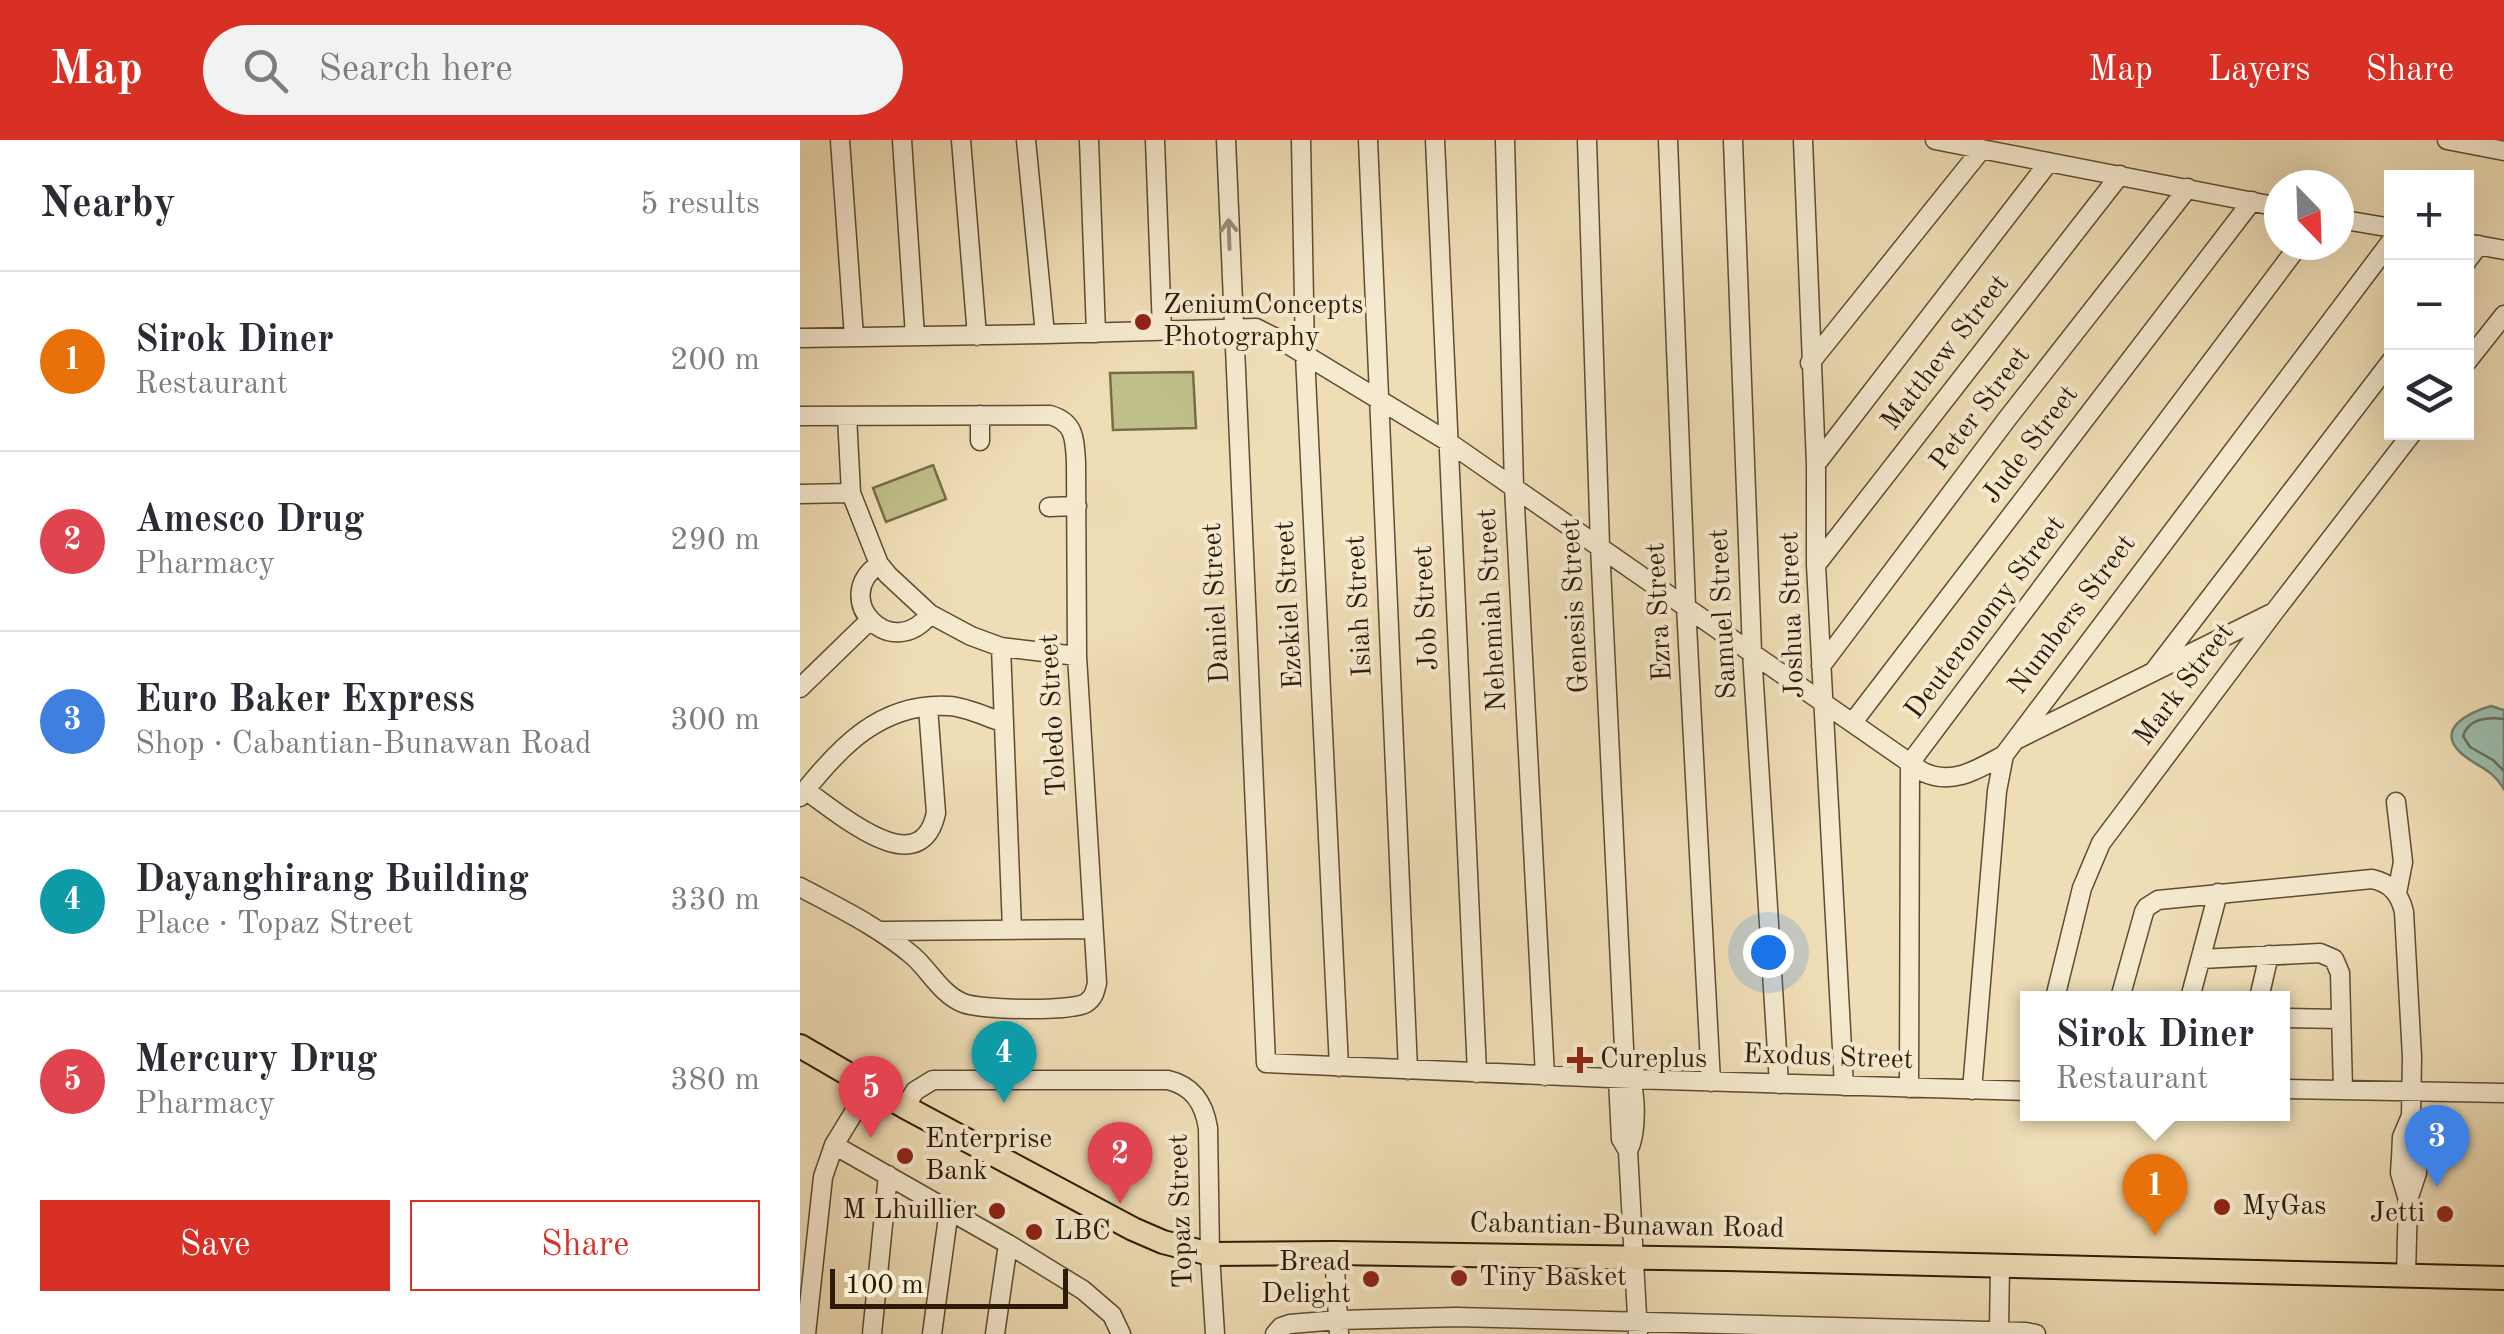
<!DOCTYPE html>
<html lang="en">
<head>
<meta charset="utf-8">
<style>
  body { margin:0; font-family:"Old Standard TT",serif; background:#f2f2f3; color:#2b2b33 }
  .controls { position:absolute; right:30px; top:30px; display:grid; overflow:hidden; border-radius:0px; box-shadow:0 10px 40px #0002 }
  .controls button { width:90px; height:90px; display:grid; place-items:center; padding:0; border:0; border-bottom:2px solid #e1e1e2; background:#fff; color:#2b2b33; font:50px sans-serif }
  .compass { position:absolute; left:1464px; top:30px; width:90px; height:90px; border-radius:50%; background:#fff; box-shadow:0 10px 40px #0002; rotate:157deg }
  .scale { position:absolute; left:30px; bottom:25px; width:238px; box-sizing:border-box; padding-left:10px; border:5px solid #2e1b07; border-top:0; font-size:28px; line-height:35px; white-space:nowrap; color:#2e1b07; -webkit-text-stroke:8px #f5e9cf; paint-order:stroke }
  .you { position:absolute; left:968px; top:812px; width:35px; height:35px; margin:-25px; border:8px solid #fff; border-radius:50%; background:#1a73e8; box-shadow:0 0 0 15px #1a73e833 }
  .badge { display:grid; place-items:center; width:65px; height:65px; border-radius:50%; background:#d93025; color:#fff; font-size:32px; font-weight:700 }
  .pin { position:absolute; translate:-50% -82px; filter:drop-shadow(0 2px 5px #0008) }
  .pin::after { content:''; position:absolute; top:52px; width:35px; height:30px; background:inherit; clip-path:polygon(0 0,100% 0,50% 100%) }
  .popup { position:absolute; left:1220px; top:851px; width:270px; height:130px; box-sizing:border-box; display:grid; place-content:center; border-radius:0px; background:#fff; filter:drop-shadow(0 2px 8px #0005); font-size:32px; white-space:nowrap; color:#7c7c81 }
  .popup b { font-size:38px; color:#2b2b33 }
  .popup::after { content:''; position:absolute; left:50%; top:100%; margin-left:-20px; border:20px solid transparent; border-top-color:#fff }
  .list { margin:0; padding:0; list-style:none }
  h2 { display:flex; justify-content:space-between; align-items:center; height:130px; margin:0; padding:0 40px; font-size:42px }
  h2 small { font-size:32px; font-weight:400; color:#7c7c81 }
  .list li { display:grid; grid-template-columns:65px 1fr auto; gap:30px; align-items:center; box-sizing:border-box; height:180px; padding:0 40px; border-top:2px solid #e1e1e2 }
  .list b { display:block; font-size:38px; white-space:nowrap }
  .list p { margin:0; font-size:32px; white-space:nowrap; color:#7c7c81 }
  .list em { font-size:32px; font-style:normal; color:#7c7c81 }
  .actions { display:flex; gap:20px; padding:30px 40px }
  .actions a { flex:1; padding:22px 0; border:2px solid #d93025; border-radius:0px; text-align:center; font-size:35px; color:#d93025 }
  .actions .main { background:#d93025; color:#fff }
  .icon { flex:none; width:55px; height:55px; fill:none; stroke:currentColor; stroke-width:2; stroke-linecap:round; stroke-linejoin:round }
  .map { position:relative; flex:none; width:1704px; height:1194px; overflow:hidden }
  header { display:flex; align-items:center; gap:60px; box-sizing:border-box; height:140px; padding:0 50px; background:#d93025; color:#fff }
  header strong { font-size:48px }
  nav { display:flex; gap:55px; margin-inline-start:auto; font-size:35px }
  .search { width:700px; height:90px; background:#f2f2f3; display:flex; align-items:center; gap:25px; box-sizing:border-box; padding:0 35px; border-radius:55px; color:#7c7c81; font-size:38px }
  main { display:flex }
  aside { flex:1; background:#fff }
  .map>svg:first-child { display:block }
  .green { fill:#bfbf89; stroke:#766d48; stroke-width:2.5 }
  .water { fill:#9abcae; stroke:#6f7c6b; stroke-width:2.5 }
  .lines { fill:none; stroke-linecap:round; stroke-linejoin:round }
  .shore { stroke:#646c5a; stroke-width:2.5 }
  .minor-casing { stroke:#5e4c32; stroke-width:21 }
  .major-casing { stroke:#2e1b07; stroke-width:26 }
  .minor { stroke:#f5e9cf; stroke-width:18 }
  .major { stroke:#efddb5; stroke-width:22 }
  .oneway { stroke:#9b8c75 }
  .poi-dot { fill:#8f2418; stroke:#f5e9cf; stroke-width:4 }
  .labels { text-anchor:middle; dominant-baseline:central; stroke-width:8; stroke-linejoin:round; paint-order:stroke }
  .poi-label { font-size:28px; fill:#2e1b07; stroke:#f5e9cf; text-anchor:start }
  .street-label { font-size:28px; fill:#2e1b07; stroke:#f5e9cf }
</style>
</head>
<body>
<header>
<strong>Map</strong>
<div class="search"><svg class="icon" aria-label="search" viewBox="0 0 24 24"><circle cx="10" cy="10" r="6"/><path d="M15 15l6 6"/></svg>Search here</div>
<nav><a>Map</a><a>Layers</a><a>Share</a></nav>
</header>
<main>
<aside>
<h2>Nearby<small>5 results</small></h2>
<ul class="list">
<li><span class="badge" style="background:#e8710a">1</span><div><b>Sirok Diner</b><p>Restaurant</p></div><em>200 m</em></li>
<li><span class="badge" style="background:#e0444e">2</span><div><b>Amesco Drug</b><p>Pharmacy</p></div><em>290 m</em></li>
<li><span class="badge" style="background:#3f7fe0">3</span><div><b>Euro Baker Express</b><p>Shop · Cabantian-Bunawan Road</p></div><em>300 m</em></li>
<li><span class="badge" style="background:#0f9aa8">4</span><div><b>Dayanghirang Building</b><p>Place · Topaz Street</p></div><em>330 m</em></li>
<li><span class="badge" style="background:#e0444e">5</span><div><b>Mercury Drug</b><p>Pharmacy</p></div><em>380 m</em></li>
</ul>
<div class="actions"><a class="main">Save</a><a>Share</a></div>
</aside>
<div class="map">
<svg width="1704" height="1194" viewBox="0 0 1704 1194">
  <rect width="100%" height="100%" fill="#efddb5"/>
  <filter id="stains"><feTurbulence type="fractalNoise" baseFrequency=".002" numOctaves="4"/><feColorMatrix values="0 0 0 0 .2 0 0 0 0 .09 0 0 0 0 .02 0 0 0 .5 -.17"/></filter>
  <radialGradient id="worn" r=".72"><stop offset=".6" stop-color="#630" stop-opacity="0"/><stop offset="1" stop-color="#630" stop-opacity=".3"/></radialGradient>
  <path class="green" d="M 393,232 L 396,288 L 313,290 L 310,233 Z
    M 133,325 L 146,359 L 86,382 L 73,348 Z"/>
  <path class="water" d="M 1691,566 L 1704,570 L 1704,649 C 1690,627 1678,628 1661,613 C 1634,588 1671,572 1691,566 Z"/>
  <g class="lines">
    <path class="shore" d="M 1704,579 C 1687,577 1669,578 1663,596 L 1670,607 L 1693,620 L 1704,631"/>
    <defs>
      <path id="minor" d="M 40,0 L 54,197
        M 102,0 L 115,196
        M 161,0 L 177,196
        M 226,0 L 245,194
        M 289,0 L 296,193
        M 355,0 L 362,190
        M 426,0 L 466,923 L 832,939 L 1228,951
        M 501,0 L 505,215 L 539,927
        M 568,0 L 608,930
        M 635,0 L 677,933
        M 705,0 L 714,347 L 745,936
        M 787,0 L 800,406 L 825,929 L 818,939 L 821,999 L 828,1011
        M 868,0 L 886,466 L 911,942
        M 933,0 L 952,512 L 979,944
        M 1003,0 L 1016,324 L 1016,425 L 1044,946
        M 1135,0 L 1479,67
        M 1647,0 L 1704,11
        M 1539,79 L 1592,88
        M 1666,103 L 1704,110
        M 1666,122 L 1679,105
        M 0,198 L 245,194 L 456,188 L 484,202 L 647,301 L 1123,632 C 1153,646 1178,629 1204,615
        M 1010,223 L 1182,9
        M 1666,223 L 1704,175
        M 0,276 L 250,275 C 275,282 275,300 276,323 L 277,516 L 297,843 C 295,851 294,858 286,863 C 271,872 180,870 163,863 C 141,854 130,831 113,816 C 79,787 39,768 0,747
        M 47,276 L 51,353 L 79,424 L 88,435 L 130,474 L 171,496 L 201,507 L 277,516
        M 180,301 L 180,275
        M 1016,324 L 1249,22
        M 0,354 L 51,353
        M 249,367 L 277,366
        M 79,424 C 29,459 92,524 130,474
        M 1016,425 L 1320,35
        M 201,507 L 212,789
        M 1021,526 L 1207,279 L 1388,48
        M 1354,531 L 1592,220
        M 0,548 L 70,480
        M 1053,582 L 1452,61
        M 1216,600 L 1470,474
        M 5,650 C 38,672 120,746 136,673 L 128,567
        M 0,657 C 39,607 81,562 149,566 C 167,567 186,577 202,582
        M 1596,662 L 1603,722 L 1597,753
        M 81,791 L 292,789
        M 1401,819 L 1520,813 L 1534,819 L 1540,833 L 1543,950
        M 1255,858 L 1282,748 L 1301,703 L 1475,471 L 1613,292
        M 1320,858 L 1344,772 L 1347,767 L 1358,760 L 1572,739 C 1591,743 1600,754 1604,772 L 1612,917 L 1611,976 L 1618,997 L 1617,1033 L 1608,1060
        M 1390,858 L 1418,753
        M 1459,858 L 1469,815
        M 1482,878 L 1541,879
        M 825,930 C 838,946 837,993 828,1011 L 838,1194
        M 1109,948 L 1110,623 L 1499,105
        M 1482,949 L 1704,953
        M 1172,950 L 1197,651 L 1204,615 L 1592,100
        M 105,967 L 115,951 L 133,940 L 368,940 C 393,946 404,963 408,988 L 410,1114 L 415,1194
        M 34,1005 L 208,1104 L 283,1150 L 312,1175 L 321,1194
        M 534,1113 L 539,1194
        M 1606,1135 L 1608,1060 L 1600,1033 L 1601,1018 L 1602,997 L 1611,976
        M 1199,1191 L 1200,1124
        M 6,1194 L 23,1037 L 34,1005 L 70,946
        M 72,1194 L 88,1035
        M 132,1194 L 149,1070
        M 195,1194 L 208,1104
        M 475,1194 L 481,1187 L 490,1184 L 538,1180 L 656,1177 L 1226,1192 L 1236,1194"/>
      <path id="major" d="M 0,906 L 105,967 L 333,1089 L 363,1102 L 410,1114 L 534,1113 L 926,1119 L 1704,1138"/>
    </defs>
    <use href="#minor" class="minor-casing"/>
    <use href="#major" class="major-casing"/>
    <use href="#minor" class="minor"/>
    <use href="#major" class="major"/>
  </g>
  <defs><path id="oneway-shaft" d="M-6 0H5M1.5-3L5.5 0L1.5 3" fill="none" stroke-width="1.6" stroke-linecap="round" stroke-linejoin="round" transform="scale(2.5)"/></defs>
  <use class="oneway" href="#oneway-shaft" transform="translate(429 94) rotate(-92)"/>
  <g class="poi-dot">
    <circle cx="343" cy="182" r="10"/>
    <path d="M775 905h10v10h10v10h-10v10h-10v-10h-10v-10h10z"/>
    <circle cx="105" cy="1016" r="10"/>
    <circle cx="1422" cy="1067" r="10"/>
    <circle cx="197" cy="1071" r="10"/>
    <circle cx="1645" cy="1074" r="10"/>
    <circle cx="234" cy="1092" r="10"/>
    <circle cx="659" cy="1138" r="10"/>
    <circle cx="571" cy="1139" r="10"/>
  </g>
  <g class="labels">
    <g class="poi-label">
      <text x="363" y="166">ZeniumConcepts<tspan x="363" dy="32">Photography</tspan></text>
      <text x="800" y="920">Cureplus</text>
      <text x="125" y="1000">Enterprise<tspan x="125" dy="32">Bank</tspan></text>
      <text x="1442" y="1067">MyGas</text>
      <text x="177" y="1071" text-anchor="end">M Lhuillier</text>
      <text x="1625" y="1074" text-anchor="end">Jetti</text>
      <text x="254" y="1092">LBC</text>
      <text x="551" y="1123" text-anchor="end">Bread<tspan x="551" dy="32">Delight</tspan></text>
      <text x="679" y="1138">Tiny Basket</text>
    </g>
    <g class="street-label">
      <text transform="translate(1146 213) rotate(-52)">Matthew Street</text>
      <text transform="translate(1181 269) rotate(-53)">Peter Street</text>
      <text transform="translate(1231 305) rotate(-53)">Jude Street</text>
      <text transform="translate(417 463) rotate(-93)">Daniel Street</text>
      <text transform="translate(490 465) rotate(-93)">Ezekiel Street</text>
      <text transform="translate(560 466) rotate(-93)">Isiah Street</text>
      <text transform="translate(776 466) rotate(-93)">Genesis Street</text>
      <text transform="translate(627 468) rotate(-93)">Job Street</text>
      <text transform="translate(693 470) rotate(-93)">Nehemiah Street</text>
      <text transform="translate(860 472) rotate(-93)">Ezra Street</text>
      <text transform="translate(924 474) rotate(-93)">Samuel Street</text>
      <text transform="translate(993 475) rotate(-92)">Joshua Street</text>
      <text transform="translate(1273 475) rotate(-53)">Numbers Street</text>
      <text transform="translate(1186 478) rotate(-53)">Deuteronomy Street</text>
      <text transform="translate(1385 545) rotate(-53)">Mark Street</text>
      <text transform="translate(254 575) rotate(-93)">Toledo Street</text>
      <text transform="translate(1028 918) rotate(2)">Exodus Street</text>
      <text transform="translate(382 1071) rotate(-92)">Topaz Street</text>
      <text transform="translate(827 1087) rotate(1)">Cabantian-Bunawan Road</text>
    </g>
  </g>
  <rect width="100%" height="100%" filter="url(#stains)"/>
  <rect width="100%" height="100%" fill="url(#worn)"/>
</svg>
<div class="controls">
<button>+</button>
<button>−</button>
<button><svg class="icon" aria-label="layers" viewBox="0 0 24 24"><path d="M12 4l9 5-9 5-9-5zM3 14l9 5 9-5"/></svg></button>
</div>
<svg class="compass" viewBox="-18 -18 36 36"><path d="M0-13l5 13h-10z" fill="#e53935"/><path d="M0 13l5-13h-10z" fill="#7c7c81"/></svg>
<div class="scale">100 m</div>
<div class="you"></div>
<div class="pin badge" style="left:1355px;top:1096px;background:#e8710a">1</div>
<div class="popup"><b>Sirok Diner</b>Restaurant</div>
<div class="pin badge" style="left:320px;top:1064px;background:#e0444e">2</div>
<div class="pin badge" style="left:1637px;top:1047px;background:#3f7fe0">3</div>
<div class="pin badge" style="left:204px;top:963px;background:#0f9aa8">4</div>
<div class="pin badge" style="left:71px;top:998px;background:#e0444e">5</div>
</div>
</main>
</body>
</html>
